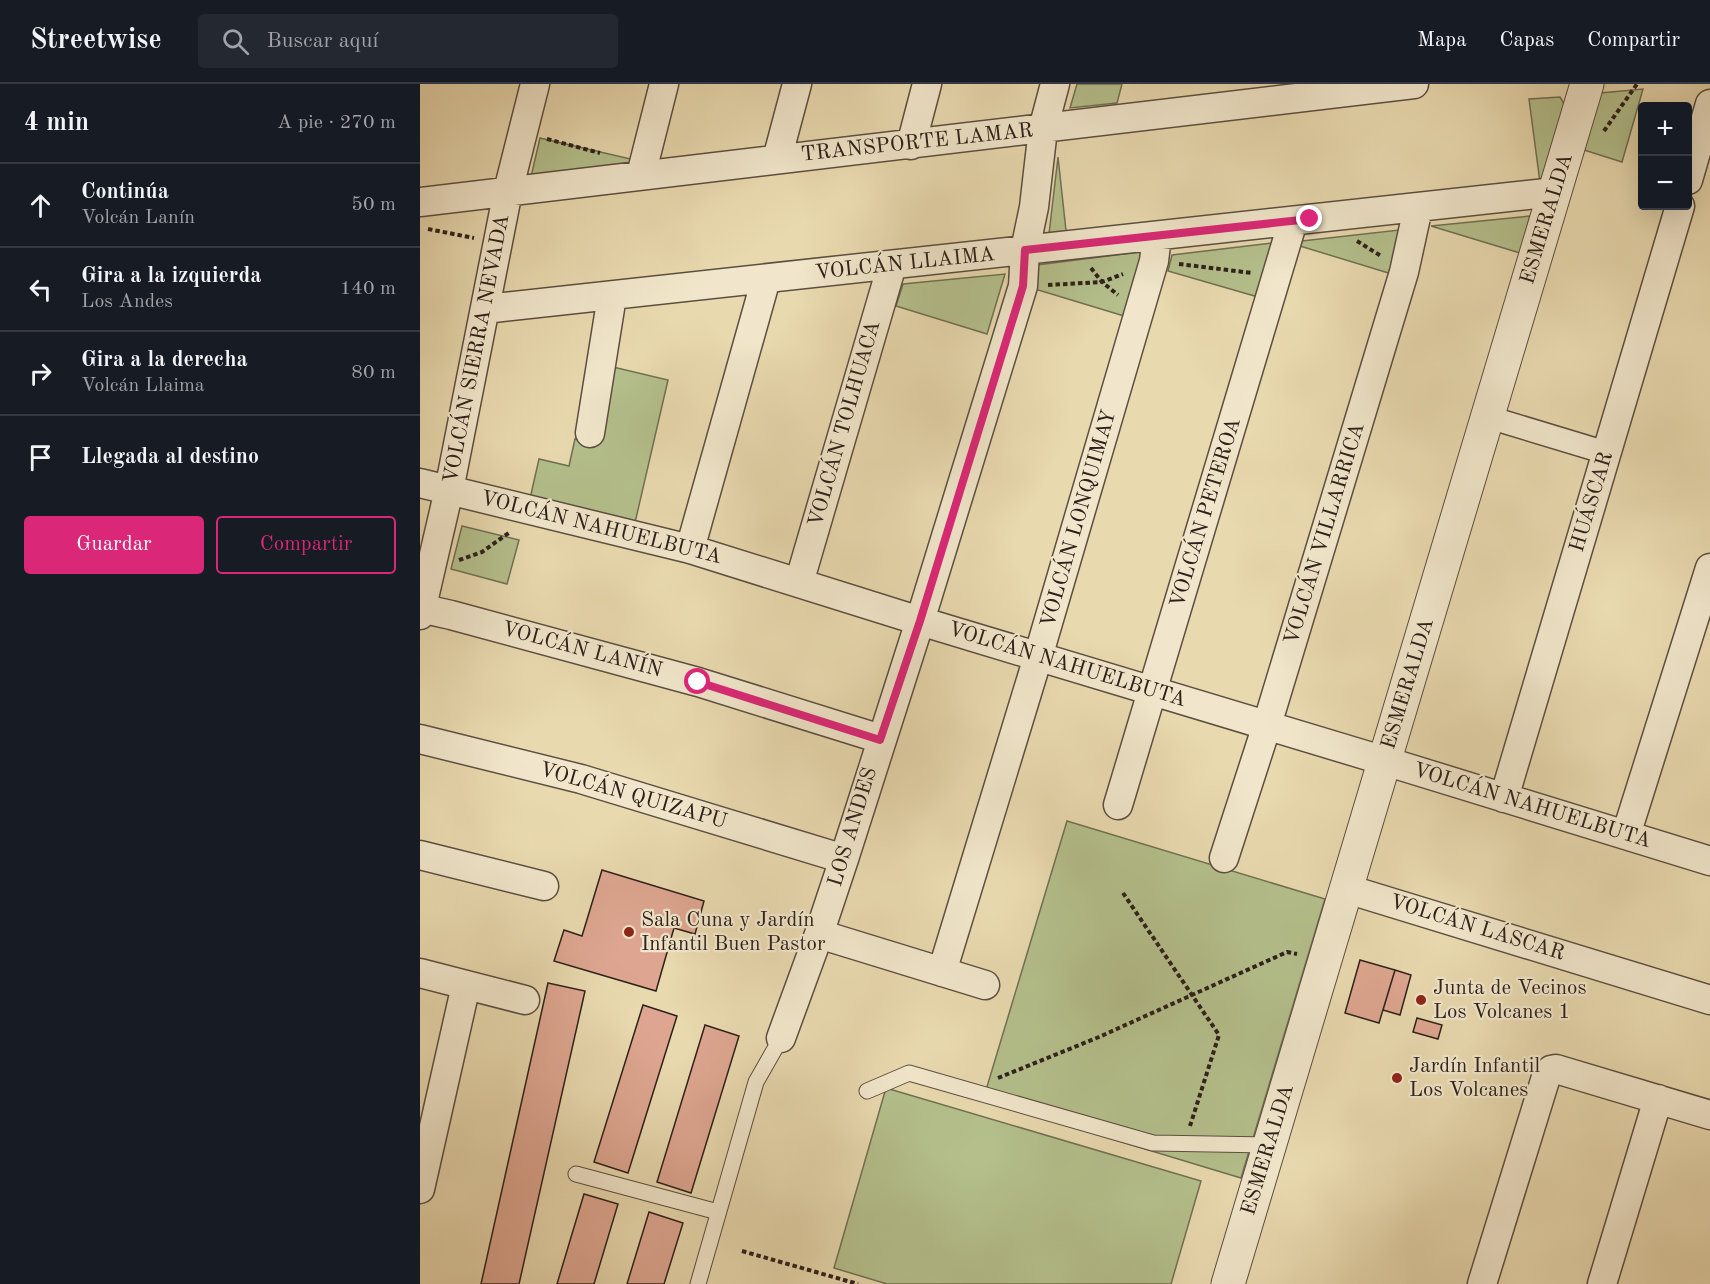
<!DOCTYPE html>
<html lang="es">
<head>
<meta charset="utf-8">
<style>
  body { margin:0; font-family:"Old Standard TT",serif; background:#242831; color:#f1f3f6 }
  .controls { position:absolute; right:18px; top:18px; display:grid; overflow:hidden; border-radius:6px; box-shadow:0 6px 24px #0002 }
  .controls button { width:54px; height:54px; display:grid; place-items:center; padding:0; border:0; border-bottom:2px solid #363941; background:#171b24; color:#f1f3f6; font:30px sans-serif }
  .stop { position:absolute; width:18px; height:18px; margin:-14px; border:4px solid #db2777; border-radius:50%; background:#fff }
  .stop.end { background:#db2777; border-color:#fff; box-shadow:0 2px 6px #0008 }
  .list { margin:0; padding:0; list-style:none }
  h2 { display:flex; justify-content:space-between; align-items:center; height:78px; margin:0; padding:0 24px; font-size:26px }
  h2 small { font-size:20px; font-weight:400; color:#9ea1a6 }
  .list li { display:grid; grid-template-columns:39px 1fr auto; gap:18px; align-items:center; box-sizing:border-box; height:84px; padding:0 24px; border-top:2px solid #363941 }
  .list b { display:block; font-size:22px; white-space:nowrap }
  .list p { margin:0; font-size:20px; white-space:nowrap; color:#9ea1a6 }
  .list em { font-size:20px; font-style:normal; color:#9ea1a6 }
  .actions { display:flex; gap:12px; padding:18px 24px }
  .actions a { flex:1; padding:14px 0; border:2px solid #db2777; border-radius:6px; text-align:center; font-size:21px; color:#db2777 }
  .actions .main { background:#db2777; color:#fff }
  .icon { flex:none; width:33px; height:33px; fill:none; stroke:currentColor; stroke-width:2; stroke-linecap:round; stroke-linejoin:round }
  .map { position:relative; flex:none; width:1290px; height:1200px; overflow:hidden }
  header { display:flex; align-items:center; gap:36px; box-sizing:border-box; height:84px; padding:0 30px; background:#171b24; border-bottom:2px solid #363941 }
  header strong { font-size:28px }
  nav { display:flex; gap:33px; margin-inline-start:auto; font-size:21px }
  .search { width:420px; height:54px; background:#242831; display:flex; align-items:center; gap:15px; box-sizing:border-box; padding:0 21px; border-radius:6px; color:#9ea1a6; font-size:22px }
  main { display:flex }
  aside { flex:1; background:#171b24 }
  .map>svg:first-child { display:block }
  .green { fill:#b4c08c; stroke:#707054; stroke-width:1.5 }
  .building { fill:#dea691; stroke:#2d201b; stroke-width:1.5 }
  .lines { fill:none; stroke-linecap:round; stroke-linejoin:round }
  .service-casing { stroke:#5c4e40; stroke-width:17 }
  .pedestrian-casing { stroke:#5c4e40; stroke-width:25 }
  .minor-casing { stroke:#5c4e40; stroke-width:31 }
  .tertiary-casing { stroke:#5c4e40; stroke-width:35 }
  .path { stroke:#2d201b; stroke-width:4; stroke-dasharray:4.5 3; stroke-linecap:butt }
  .service { stroke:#f1e6cb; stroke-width:15 }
  .pedestrian { stroke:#f1e6cb; stroke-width:22 }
  .minor { stroke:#f1e6cb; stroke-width:28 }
  .tertiary { stroke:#f1e6cb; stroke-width:33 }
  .route { stroke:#db2777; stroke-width:8 }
  .poi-dot { fill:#8f2418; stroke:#f1e6cb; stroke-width:2 }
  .labels { text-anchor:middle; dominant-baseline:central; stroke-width:4.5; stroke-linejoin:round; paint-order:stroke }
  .street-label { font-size:21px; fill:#2d201b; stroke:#f1e6cb }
  .poi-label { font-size:21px; fill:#2d201b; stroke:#f1e6cb; text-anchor:start }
</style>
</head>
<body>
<header>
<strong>Streetwise</strong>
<div class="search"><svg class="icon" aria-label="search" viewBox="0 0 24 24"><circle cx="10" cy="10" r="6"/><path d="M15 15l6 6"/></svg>Buscar aquí</div>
<nav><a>Mapa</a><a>Capas</a><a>Compartir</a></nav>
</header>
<main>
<aside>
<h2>4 min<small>A pie · 270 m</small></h2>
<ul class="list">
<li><svg class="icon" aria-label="ahead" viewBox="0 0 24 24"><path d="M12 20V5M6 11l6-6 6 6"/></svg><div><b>Continúa</b><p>Volcán Lanín</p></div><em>50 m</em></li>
<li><svg class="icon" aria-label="left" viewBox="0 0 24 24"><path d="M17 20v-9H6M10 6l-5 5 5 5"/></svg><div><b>Gira a la izquierda</b><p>Los Andes</p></div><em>140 m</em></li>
<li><svg class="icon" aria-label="right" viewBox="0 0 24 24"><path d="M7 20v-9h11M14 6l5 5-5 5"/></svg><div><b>Gira a la derecha</b><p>Volcán Llaima</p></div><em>80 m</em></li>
<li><svg class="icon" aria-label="arrive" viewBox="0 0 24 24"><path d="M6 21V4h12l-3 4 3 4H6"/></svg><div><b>Llegada al destino</b></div></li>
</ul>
<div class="actions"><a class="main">Guardar</a><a>Compartir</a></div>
</aside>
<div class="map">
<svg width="1290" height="1200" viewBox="0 0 1290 1200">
  <rect width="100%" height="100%" fill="#e9d9af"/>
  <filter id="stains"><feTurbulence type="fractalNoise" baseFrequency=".00333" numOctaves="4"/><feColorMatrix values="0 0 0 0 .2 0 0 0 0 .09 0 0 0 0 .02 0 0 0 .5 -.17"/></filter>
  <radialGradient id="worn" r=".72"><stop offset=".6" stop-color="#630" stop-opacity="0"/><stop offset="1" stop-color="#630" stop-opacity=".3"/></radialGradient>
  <path class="green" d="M 657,0 L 702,0 L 697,19 L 650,24 Z
    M 1223,5 L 1202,78 L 1164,66 L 1180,9 Z
    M 1140,13 L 1146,23 L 1121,106 L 1109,15 Z
    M 120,54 L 215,76 L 213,84 L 110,97 Z
    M 638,73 L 648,165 L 627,167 Z
    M 1110,132 L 1100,169 L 1011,142 Z
    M 988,145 L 975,191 L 880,162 L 882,157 Z
    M 852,159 L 838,213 L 748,187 L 752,171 Z
    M 735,166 L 714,235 L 605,202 L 609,182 Z
    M 585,190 L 567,250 L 476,222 L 483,200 Z
    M 193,283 L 248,296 L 214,443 L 109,419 L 119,375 L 149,382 L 155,355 L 175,359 Z
    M 42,442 L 99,456 L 87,500 L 31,485 Z
    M 647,737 L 905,815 L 821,1094 L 563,1016 Z
    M 466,1004 L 781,1097 L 751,1200 L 467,1200 L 414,1184 Z"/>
  <path class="building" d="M 182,786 L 284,817 L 275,850 L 254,844 L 236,907 L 134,877 L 144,846 L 162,852 Z
    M 940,876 L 975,886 L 959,939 L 925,929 Z
    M 975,886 L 991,891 L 980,931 L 963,926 Z
    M 128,899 L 165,907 L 99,1200 L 61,1200 Z
    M 223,921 L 257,932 L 208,1089 L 174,1078 Z
    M 997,934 L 1022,941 L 1018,955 L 993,948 Z
    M 285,941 L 319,952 L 271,1109 L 237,1098 Z
    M 164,1110 L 198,1120 L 174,1200 L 137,1200 Z
    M 229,1128 L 263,1139 L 244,1200 L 207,1200 Z"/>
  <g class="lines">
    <defs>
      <path id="service" d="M 447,1007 L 489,989 L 733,1059 L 849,1061
        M 156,1090 L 298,1128
        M 278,1200 L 336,998 L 361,954"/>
      <path id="pedestrian" d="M 1068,333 L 1187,369"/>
      <path id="minor" d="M 491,61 L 507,0
        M 357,75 L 377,0
        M 221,91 L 244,0
        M 1268,96 L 1290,20
        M 0,118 L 994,0
        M 65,225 L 1135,108
        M 170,349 L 192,212
        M 0,399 L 270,465 L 500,537 L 965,677 L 1290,777
        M 270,465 L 346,195
        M 379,499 L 472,181
        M 0,524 L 31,531 L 278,598 L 461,655
        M 0,531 L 29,406 L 88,107 L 115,0
        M 0,655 L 161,695 L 424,775
        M 1084,714 L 1260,122
        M 698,721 L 873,137
        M 1206,751 L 1290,484
        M 0,771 L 124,802
        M 804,774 L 847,641 L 984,188 L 998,124
        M 927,805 L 1290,916
        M 399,850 L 565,901
        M 522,888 L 618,573 L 734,177 L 737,152
        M 0,889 L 105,916
        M 361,954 L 399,850 L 424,775 L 500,537 L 603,202 L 605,166 L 614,123 L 623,45 L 635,0
        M 0,1105 L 46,901
        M 1062,1200 L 1126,993 L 1131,986 L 1136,985 L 1290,1031
        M 1182,1200 L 1238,1015"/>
      <path id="tertiary" d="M 808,1200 L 1167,0"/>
    </defs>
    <use href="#service" class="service-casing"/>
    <use href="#pedestrian" class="pedestrian-casing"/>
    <use href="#minor" class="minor-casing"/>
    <use href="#tertiary" class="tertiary-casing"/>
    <path class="path" d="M 1184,47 L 1217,0
      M 127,55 L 180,69
      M 8,145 L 54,154
      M 937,157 L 961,172
      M 759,180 L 832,189
      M 671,184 L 682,198 L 698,211
      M 628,201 L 682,198 L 703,190
      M 39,476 L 62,468 L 90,448
      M 703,809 L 799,951 L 770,1042
      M 578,994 L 679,953 L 867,868 L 877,870
      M 322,1167 L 438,1200"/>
    <use href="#service" class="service"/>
    <use href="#pedestrian" class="pedestrian"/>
    <use href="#minor" class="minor"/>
    <use href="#tertiary" class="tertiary"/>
  </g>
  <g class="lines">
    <path class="route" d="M 278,598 L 460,656 L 500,537 L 603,202 L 605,166 L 890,135"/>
  </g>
  <g class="poi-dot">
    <circle cx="209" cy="848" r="6"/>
    <circle cx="1001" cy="916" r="6"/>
    <circle cx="977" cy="994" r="6"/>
  </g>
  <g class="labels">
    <g class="street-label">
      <text transform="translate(497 59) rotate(-6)">TRANSPORTE LAMAR</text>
      <text transform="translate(1127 135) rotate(-73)">ESMERALDA</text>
      <text transform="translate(485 180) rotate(-6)">VOLCÁN LLAIMA</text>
      <text transform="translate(57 265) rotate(-79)">VOLCÁN SIERRA NEVADA</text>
      <text transform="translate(425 340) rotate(-74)">VOLCÁN TOLHUACA</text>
      <text transform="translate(1172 418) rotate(-73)">HUÁSCAR</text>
      <text transform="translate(786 429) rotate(-73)">VOLCÁN PETEROA</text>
      <text transform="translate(659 435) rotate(-74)">VOLCÁN LONQUIMAY</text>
      <text transform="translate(181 444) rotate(14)">VOLCÁN NAHUELBUTA</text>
      <text transform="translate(905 450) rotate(-73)">VOLCÁN VILLARRICA</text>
      <text transform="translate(162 566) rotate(15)">VOLCÁN LANÍN</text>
      <text transform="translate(647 581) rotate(17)">VOLCÁN NAHUELBUTA</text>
      <text transform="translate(988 600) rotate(-73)">ESMERALDA</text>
      <text transform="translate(213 712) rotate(16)">VOLCÁN QUIZAPU</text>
      <text transform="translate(1112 722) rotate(17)">VOLCÁN NAHUELBUTA</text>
      <text transform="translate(433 743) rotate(-73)">LOS ANDES</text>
      <text transform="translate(1057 844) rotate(17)">VOLCÁN LÁSCAR</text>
      <text transform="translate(848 1066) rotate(-73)">ESMERALDA</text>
    </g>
    <g class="poi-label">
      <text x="221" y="836">Sala Cuna y Jardín<tspan x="221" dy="24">Infantil Buen Pastor</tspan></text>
      <text x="1013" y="904">Junta de Vecinos<tspan x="1013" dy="24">Los Volcanes 1</tspan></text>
      <text x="989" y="982">Jardín Infantil<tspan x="989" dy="24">Los Volcanes</tspan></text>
    </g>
  </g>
  <rect width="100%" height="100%" filter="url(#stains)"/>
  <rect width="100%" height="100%" fill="url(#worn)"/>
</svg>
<div class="controls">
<button>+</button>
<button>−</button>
</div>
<div class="stop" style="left:278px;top:598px"></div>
<div class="stop end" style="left:890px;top:135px"></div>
</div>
</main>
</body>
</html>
